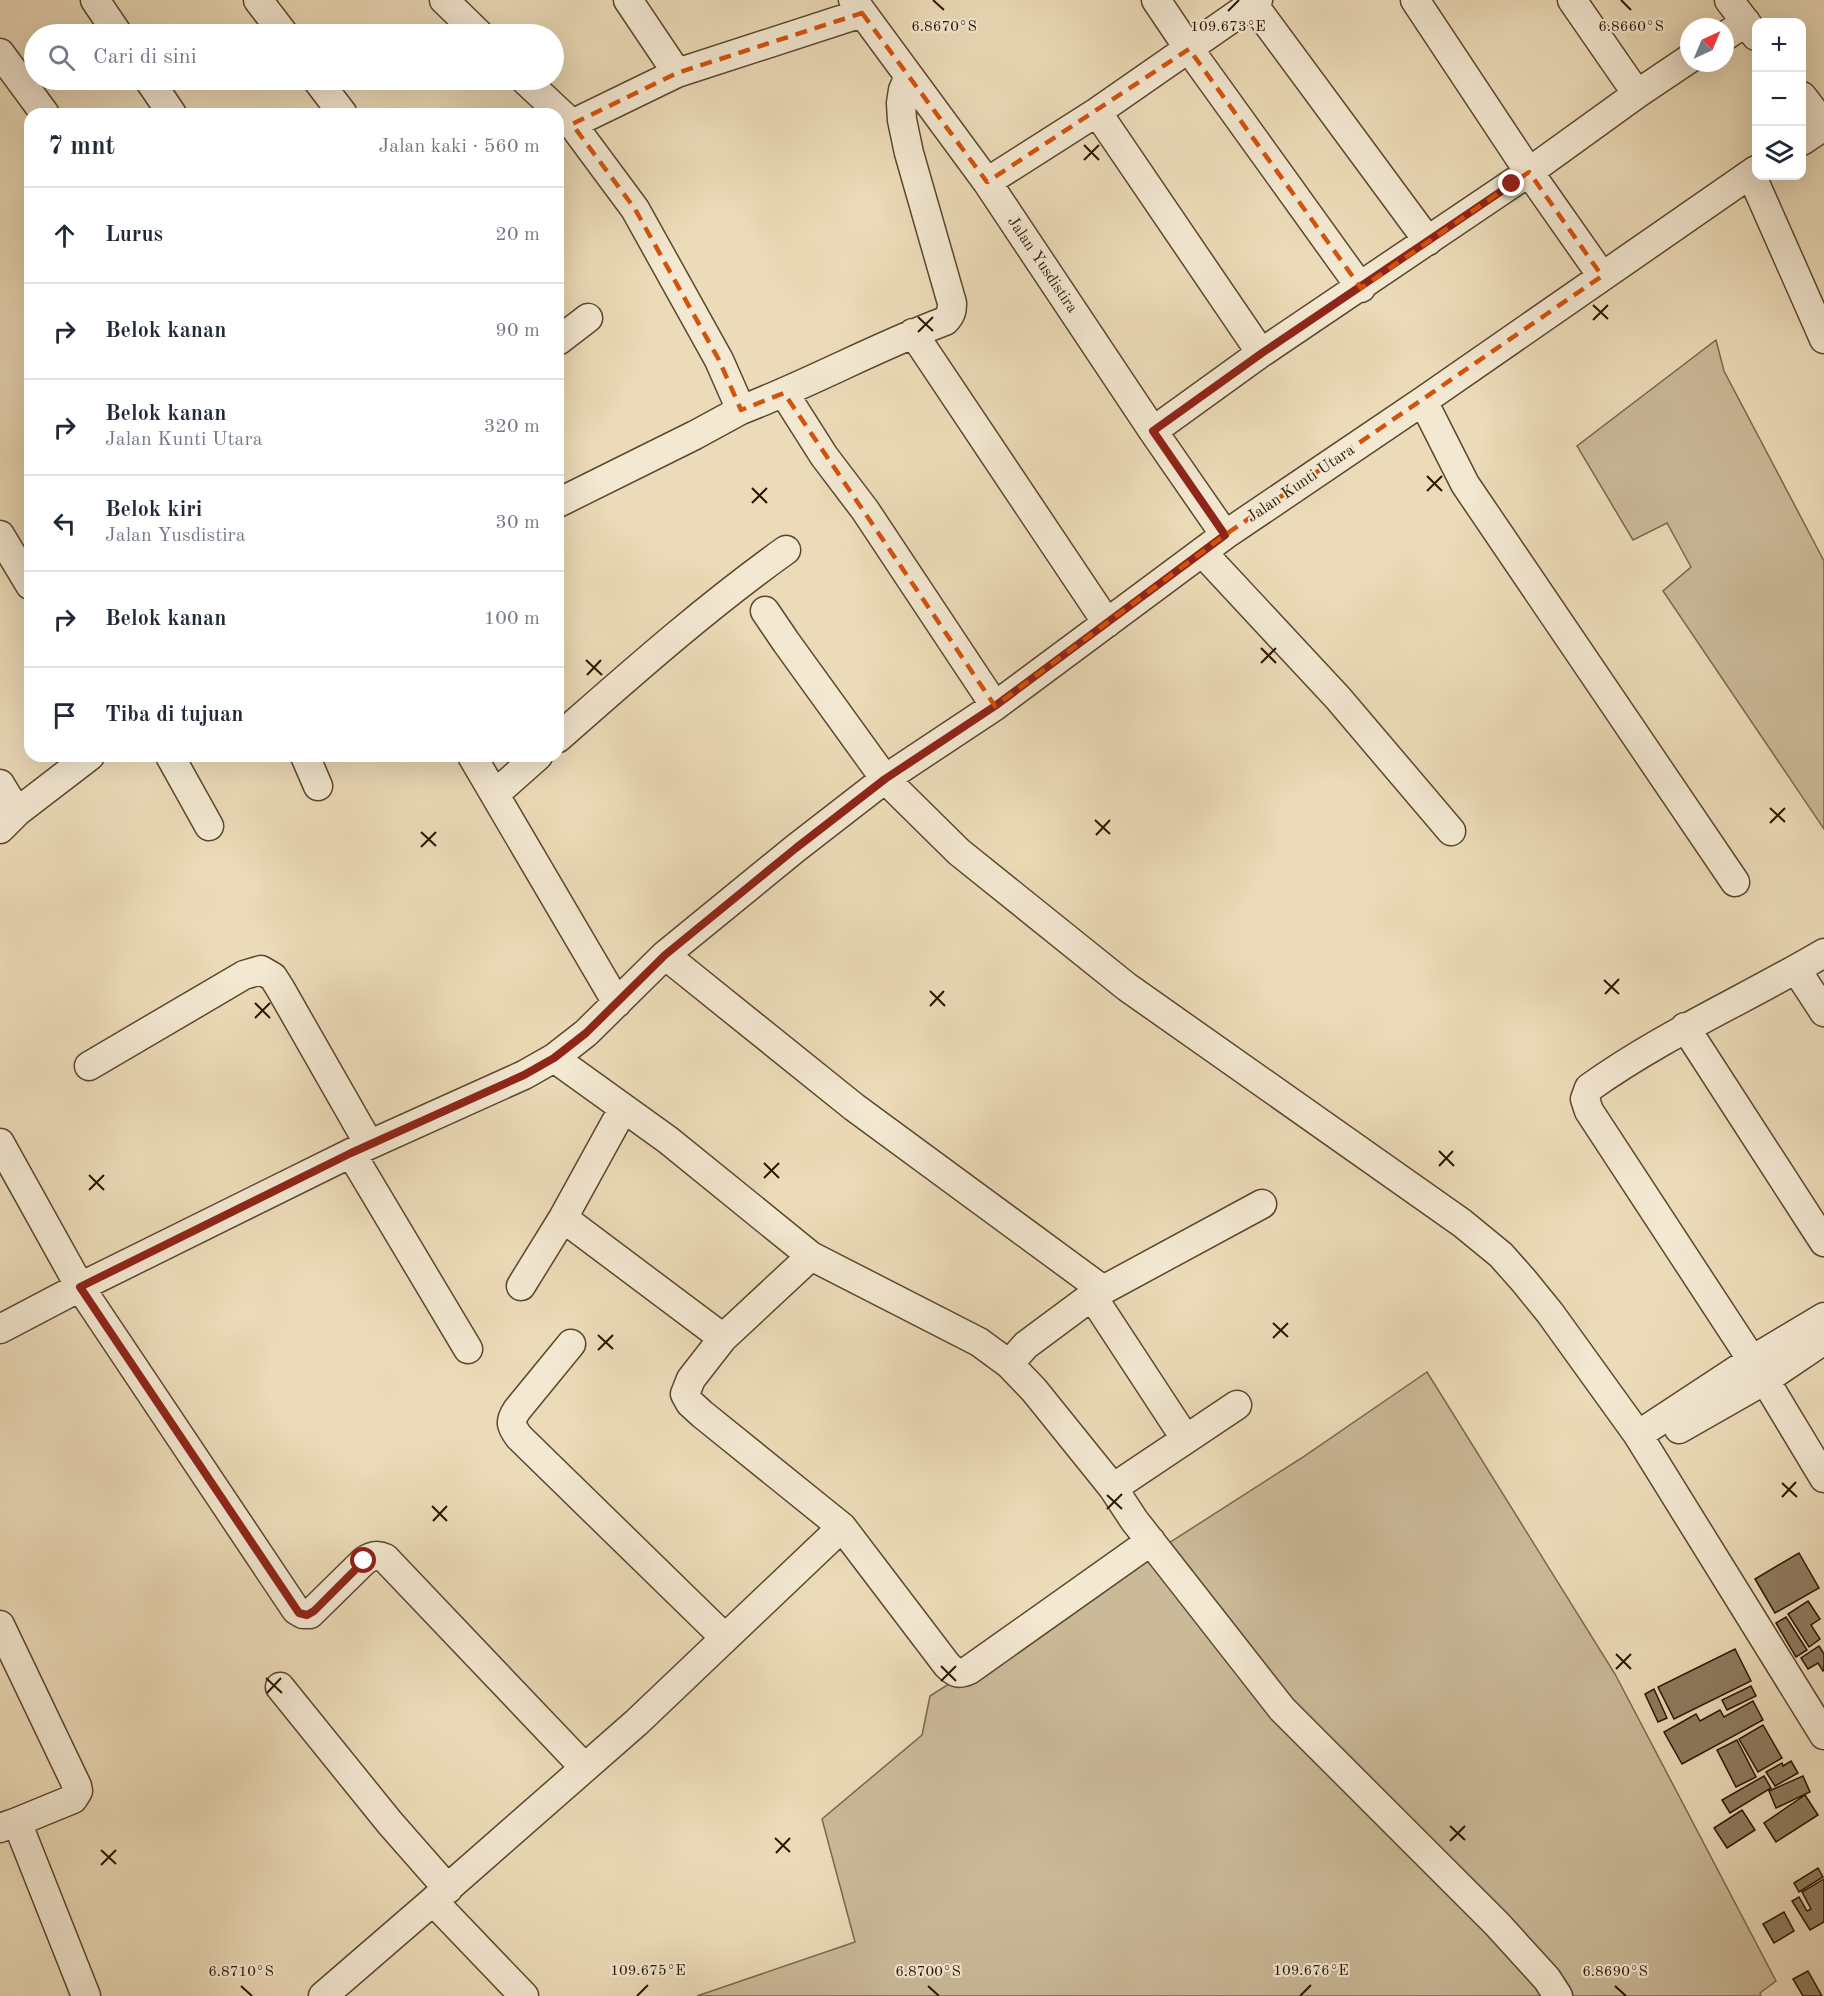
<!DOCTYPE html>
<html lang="id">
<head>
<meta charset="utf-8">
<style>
  body { margin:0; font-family:"Old Standard TT",serif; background:#f2f2f3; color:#1f2937 }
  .controls { position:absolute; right:18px; top:18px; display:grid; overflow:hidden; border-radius:12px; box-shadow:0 6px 24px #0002 }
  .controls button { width:54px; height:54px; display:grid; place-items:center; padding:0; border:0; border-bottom:2px solid #e0e1e3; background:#fff; color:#1f2937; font:30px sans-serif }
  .compass { position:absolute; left:1680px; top:18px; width:54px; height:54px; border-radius:50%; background:#fff; box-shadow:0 6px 24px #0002; rotate:44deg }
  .stop { position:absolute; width:18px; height:18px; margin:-14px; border:4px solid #8f2418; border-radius:50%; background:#fff }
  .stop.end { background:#8f2418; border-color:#fff; box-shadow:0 2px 6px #0008 }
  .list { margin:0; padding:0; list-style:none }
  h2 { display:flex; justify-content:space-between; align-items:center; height:78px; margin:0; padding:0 24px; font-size:26px }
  h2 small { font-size:20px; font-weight:400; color:#747a83 }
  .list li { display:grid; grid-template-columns:39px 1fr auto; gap:18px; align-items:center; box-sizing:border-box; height:96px; padding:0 24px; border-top:2px solid #e0e1e3 }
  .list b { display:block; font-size:22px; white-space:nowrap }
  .list p { margin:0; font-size:20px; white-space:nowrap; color:#747a83 }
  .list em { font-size:20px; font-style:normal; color:#747a83 }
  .icon { flex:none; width:33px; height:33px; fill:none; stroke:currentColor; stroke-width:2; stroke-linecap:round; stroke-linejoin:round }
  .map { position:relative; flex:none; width:1824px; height:1996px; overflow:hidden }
  .search { position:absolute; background:#fff; box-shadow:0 6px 24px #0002; left:24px; top:24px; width:540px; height:66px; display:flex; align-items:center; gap:15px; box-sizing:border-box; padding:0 21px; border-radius:33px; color:#747a83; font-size:22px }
  .panel { position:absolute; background:#fff; box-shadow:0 6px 24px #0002; left:24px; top:108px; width:540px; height:654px; border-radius:18px }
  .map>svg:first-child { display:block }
  .green { fill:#cbba99; stroke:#7a684c; stroke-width:1.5 }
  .building { fill:#8f7c60; stroke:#2a1600; stroke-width:1.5 }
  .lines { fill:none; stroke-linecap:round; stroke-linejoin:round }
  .street-casing { stroke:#5a472e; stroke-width:31 }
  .street { stroke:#f3e8d1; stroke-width:28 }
  .route { stroke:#8f2418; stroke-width:8 }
  .marked { fill:none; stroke:#d5520b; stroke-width:4.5; stroke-dasharray:12 8; stroke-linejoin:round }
  .ticks { fill:none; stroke:#2a1600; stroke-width:2 }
  .labels { text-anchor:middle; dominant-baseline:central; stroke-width:4.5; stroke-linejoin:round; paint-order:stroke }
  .street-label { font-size:16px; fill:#2a1600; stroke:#f3e8d1 }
  .ticks-label { font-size:15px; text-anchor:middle; fill:#2a1600; stroke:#f3e8d1; stroke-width:4.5; stroke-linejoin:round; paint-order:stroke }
</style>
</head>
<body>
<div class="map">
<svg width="1824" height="1996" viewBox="0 0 1824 1996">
  <rect width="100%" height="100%" fill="#ecdbb8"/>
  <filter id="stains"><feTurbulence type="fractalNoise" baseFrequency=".00333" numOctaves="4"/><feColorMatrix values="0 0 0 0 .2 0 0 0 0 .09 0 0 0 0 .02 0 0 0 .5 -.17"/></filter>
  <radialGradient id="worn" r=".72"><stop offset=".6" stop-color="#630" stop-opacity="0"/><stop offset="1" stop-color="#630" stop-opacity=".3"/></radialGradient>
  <path class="green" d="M 1716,340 L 1724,371 L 1824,561 L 1824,829 L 1663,591 L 1691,567 L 1667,523 L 1633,540 L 1577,446 Z
    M 1427,1372 L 1615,1674 L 1776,1981 L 1760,1993 L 1761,1996 L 697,1996 L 855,1942 L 822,1819 L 922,1735 L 930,1696 L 1300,1459 Z"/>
  <path class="building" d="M 1799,1553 L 1819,1588 L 1775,1613 L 1755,1579 Z
    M 1808,1601 L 1820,1619 L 1811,1625 L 1820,1639 L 1809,1647 L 1788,1614 Z
    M 1786,1617 L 1807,1650 L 1796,1657 L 1776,1623 Z
    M 1819,1646 L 1824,1654 L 1824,1670 L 1823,1671 L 1818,1663 L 1808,1669 L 1801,1658 Z
    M 1735,1649 L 1751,1681 L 1674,1719 L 1658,1687 Z
    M 1751,1686 L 1756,1696 L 1727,1710 L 1722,1700 Z
    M 1654,1689 L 1667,1718 L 1658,1722 L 1645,1694 Z
    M 1753,1701 L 1763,1720 L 1682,1764 L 1664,1732 L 1696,1714 L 1700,1721 L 1720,1710 L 1724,1717 Z
    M 1763,1725 L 1782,1758 L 1758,1772 L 1739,1739 Z
    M 1737,1740 L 1756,1777 L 1736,1787 L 1717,1750 Z
    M 1791,1761 L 1798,1773 L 1775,1786 L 1766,1772 L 1782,1763 L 1783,1766 Z
    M 1764,1776 L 1771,1788 L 1730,1813 L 1722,1800 Z
    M 1803,1776 L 1810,1792 L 1776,1808 L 1769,1791 Z
    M 1805,1795 L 1818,1815 L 1776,1842 L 1764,1823 Z
    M 1742,1810 L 1755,1830 L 1727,1848 L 1714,1828 Z
    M 1818,1868 L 1823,1877 L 1799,1892 L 1794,1883 Z
    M 1824,1879 L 1824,1922 L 1810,1930 L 1792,1901 L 1799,1897 L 1807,1911 L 1811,1909 L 1802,1892 Z
    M 1784,1912 L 1794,1931 L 1774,1943 L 1763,1924 Z
    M 1808,1971 L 1822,1996 L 1803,1996 L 1793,1979 Z"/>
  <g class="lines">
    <defs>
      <path id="street" d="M 95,0 L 118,34
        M 258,0 L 284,34
        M 444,0 L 479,34
        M 628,0 L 677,73
        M 853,0 L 987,182 L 1153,431 L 1225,535
        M 1156,0 L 1189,49 L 1361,288
        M 1415,0 L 1529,172 L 1602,276
        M 1572,0 L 1637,94
        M 1729,0 L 1756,36
        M 1253,4 L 1428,241
        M 1725,36 L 1746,22
        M 0,53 L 45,114
        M 149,80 L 172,114
        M 317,80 L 343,114
        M 525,80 L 572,124 L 635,209 L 719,360 L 741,410 L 695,435 L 558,503
        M 1802,96 L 1824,125
        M 1097,112 L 1261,353
        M 572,124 L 677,73 L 862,13
        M 1802,141 L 1824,126
        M 1751,174 L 1824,339
        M 987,182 L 1097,112 L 1258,0
        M 913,333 L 1107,623
        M 558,341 L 588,318
        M 784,393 L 824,456 L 865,510 L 995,706
        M 1423,401 L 1465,484 L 1735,882
        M 741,410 C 811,383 876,347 945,321 C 951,315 952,311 952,303 L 909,153 L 902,120 L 901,103 L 903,90 L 909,76
        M 1153,431 L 1261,353 L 1529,172 L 1637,94 L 1689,59
        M 0,535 L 30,585
        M 1202,552 L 1338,698 L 1451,831
        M 765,611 L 786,642 L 885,779 L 959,852 L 1127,987 L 1462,1223 L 1501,1255 L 1524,1281 L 1550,1313 L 1638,1435 L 1824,1735
        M 558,738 C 632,673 705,608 786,550
        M 170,756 L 209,826
        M 305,756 L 318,786
        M 472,756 L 617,1003
        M 0,784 L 17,812
        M 495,794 L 538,756
        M 0,829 L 17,812 L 90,756
        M 1824,953 C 1746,999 1663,1035 1589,1088 L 1585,1099 L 1589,1111 L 1765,1380 L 1824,1478
        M 665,955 L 854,1107 L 1103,1290
        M 1796,969 L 1824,1012
        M 1685,1027 L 1824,1242
        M 554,1058 L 668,1140 L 811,1256 L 979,1342 L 1009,1364 L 1034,1390 L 1113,1488 L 1134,1520 L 1282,1709 L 1497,1924 L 1547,1979 L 1558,1996
        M 89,1066 L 244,975 L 261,970 L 273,977 L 280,988 L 369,1144
        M 623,1109 L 563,1218 L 723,1338
        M 0,1143 L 80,1287 L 296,1610 L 303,1614 L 310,1614 L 364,1561 C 371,1556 377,1554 385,1558 L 584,1767
        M 351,1153 L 468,1349
        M 521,1286 L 563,1218
        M 1092,1296 L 1185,1438
        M 0,1329 L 80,1287 L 351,1153 L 524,1075 L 554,1058 L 586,1033 L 665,955 L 796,848 L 885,779 L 995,706 L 1225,535 L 1423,401 L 1756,170
        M 571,1344 L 517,1410 C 509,1422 511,1426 519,1437 L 725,1638
        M 1009,1364 L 1026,1345 L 1092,1296 L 1262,1204
        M 1679,1429 L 1765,1380 L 1824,1340
        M 1638,1435 L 1752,1360 L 1824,1317
        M 1113,1488 L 1237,1405
        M 842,1527 L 947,1665 C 955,1673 959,1675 969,1670 L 1151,1541
        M 0,1625 L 77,1786 L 78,1791 L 73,1799 L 17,1822
        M 280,1687 L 390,1823 L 448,1889
        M 0,1828 L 17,1822 L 86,1996
        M 323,1996 L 433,1901
        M 524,1996 L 433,1901 L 637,1722 L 842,1527 L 702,1414 L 690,1403 L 685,1394 L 691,1379 L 723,1338 L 811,1256"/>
    </defs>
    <use href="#street" class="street-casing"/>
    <use href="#street" class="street"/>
  </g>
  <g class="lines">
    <path class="route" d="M 364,1561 L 314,1611 L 307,1615 L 299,1613 L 80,1287 L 351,1153 L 524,1075 L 554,1058 L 586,1033 L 665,955 L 796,848 L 885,779 L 995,706 L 1225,535 L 1153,431 L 1262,353 L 1512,184"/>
  </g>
  <path class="marked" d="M 862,13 L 987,182 L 1189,49 L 1361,288 L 1529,172 L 1602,276 L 1225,535 L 995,706 L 784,393 L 741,410 L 719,360 L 635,209 L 572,124 L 677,73 Z"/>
  <path class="ticks" d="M 933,0 L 944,10M 1621,0 L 1631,10M 1228,11 L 1239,0M 1084,145 L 1099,160M 1084,160 L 1099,145M 1593,305 L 1608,319M 918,317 L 933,331M 1593,320 L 1608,305M 918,332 L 933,317M 1427,476 L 1442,491M 752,488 L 767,503M 1427,491 L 1442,476M 752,503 L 767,488M 1261,648 L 1276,663M 586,660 L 602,675M 1261,663 L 1276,648M 587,675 L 601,660M 1770,808 L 1785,822M 1095,820 L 1110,834M 1770,823 L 1785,808M 421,832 L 436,846M 1096,835 L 1110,820M 421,847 L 436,832M 1604,980 L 1619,994M 930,991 L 945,1006M 1605,994 L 1619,979M 255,1003 L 270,1018M 930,1006 L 944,991M 255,1018 L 270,1003M 1439,1151 L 1454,1166M 764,1163 L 779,1178M 1439,1166 L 1453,1151M 89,1175 L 104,1190M 764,1178 L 779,1163M 89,1190 L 104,1175M 1273,1323 L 1288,1337M 598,1335 L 613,1349M 1273,1338 L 1288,1323M 598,1350 L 613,1335M 1782,1483 L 1797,1497M 1107,1495 L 1122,1509M 1782,1497 L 1796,1482M 432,1506 L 447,1521M 1107,1509 L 1122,1494M 433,1521 L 447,1506M 1616,1654 L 1631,1669M 941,1666 L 956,1681M 1616,1669 L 1631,1654M 266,1678 L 282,1693M 941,1681 L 956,1666M 267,1693 L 281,1678M 1450,1826 L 1465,1840M 775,1838 L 790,1852M 1450,1841 L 1465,1826M 101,1850 L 116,1864M 776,1853 L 790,1838M 101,1865 L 116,1850M 241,1986 L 252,1996M 928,1986 L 939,1996M 1615,1986 L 1626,1996M 637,1996 L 648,1985M 1300,1996 L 1311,1985"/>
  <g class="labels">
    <g class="street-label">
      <text transform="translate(1042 265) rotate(56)">Jalan Yusdistira</text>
      <text transform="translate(1301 484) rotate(-34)">Jalan Kunti Utara</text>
    </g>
  </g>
  <g class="ticks-label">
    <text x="944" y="31">6.8670°S</text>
    <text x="1631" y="31">6.8660°S</text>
    <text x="1228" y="31">109.673°E</text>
    <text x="648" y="1975">109.675°E</text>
    <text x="1311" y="1975">109.676°E</text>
    <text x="241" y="1976">6.8710°S</text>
    <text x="928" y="1976">6.8700°S</text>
    <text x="1615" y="1976">6.8690°S</text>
  </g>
  <rect width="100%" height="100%" filter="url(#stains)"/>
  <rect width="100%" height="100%" fill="url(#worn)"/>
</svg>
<div class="controls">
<button>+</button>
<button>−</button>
<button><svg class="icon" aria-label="layers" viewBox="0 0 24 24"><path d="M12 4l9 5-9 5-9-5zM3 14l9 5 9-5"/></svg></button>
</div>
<svg class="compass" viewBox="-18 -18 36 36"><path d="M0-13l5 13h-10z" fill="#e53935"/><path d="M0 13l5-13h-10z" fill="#747a83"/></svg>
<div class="stop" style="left:364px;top:1561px"></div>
<div class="stop end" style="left:1512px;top:184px"></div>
<div class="search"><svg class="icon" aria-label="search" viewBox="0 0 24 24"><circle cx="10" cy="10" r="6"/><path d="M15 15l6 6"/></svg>Cari di sini</div>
<section class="panel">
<h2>7 mnt<small>Jalan kaki · 560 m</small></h2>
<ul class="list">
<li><svg class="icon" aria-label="ahead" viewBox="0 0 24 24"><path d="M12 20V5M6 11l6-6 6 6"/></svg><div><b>Lurus</b></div><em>20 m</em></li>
<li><svg class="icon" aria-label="right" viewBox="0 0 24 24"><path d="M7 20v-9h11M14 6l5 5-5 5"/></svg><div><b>Belok kanan</b></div><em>90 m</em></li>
<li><svg class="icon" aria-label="right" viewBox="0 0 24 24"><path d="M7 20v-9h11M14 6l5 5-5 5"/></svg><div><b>Belok kanan</b><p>Jalan Kunti Utara</p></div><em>320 m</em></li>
<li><svg class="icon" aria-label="left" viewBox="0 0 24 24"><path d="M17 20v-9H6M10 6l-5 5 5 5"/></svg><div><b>Belok kiri</b><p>Jalan Yusdistira</p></div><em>30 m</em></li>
<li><svg class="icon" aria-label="right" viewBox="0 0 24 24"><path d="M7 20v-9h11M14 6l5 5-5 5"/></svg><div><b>Belok kanan</b></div><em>100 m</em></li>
<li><svg class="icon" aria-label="arrive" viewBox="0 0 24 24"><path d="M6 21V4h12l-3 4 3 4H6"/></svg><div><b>Tiba di tujuan</b></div></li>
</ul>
</section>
</div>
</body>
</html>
